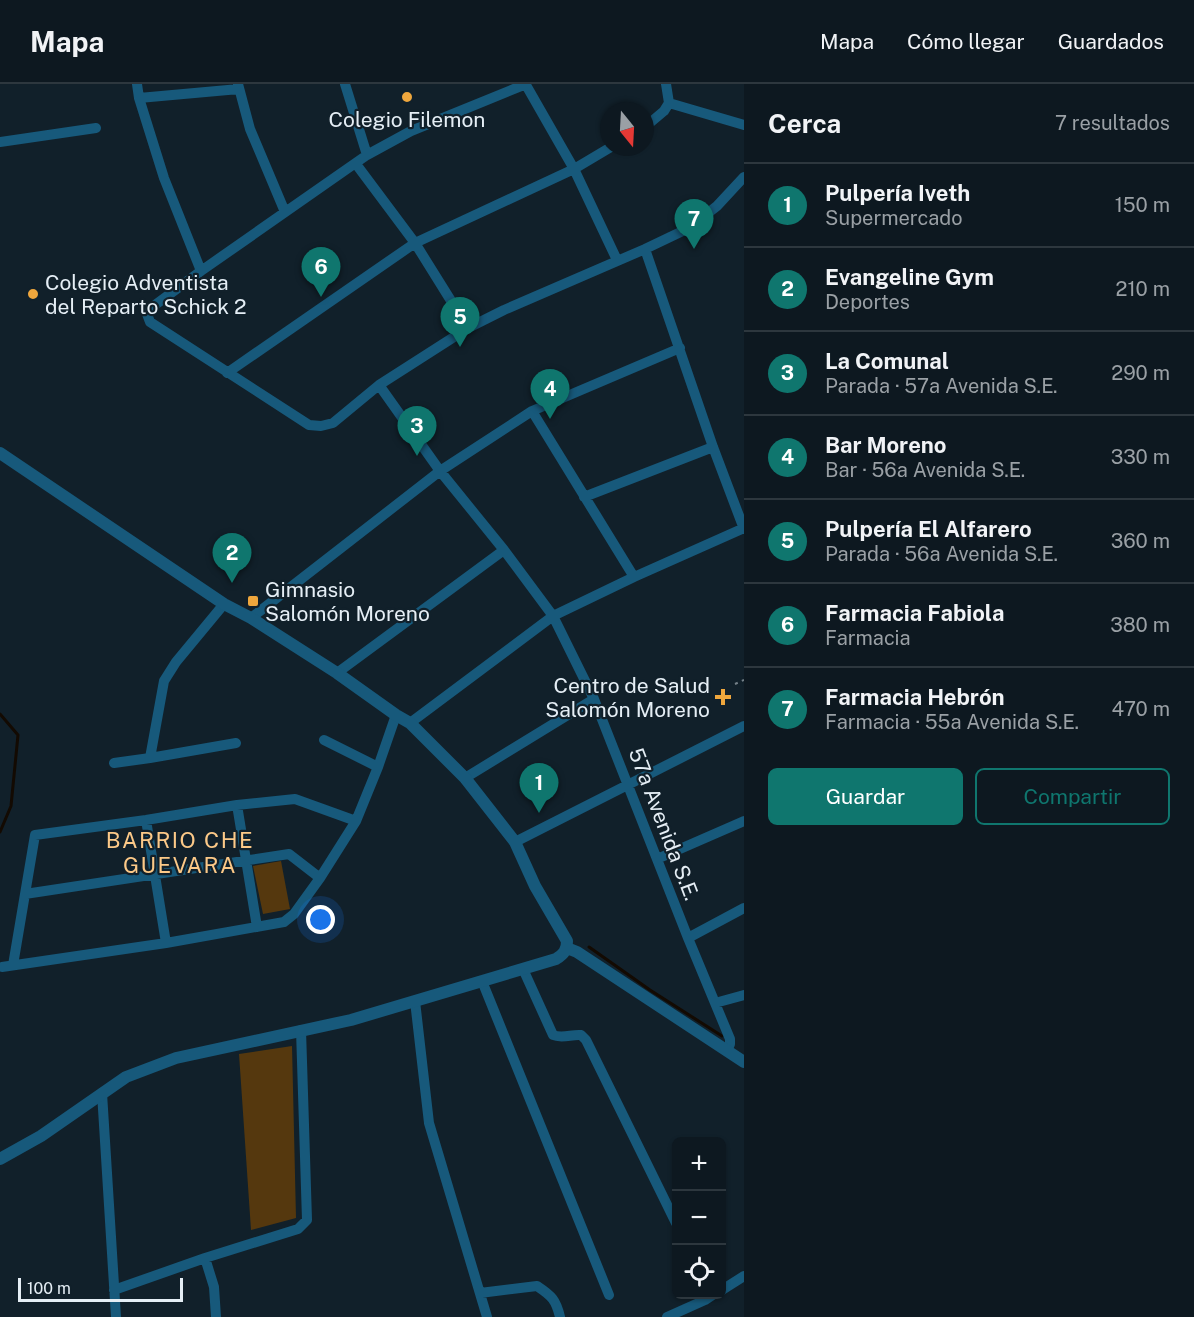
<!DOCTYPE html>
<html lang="es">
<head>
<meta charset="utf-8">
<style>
  body { margin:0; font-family:"Public Sans",sans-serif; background:#162129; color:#f1f3f6 }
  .controls { position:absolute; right:18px; bottom:18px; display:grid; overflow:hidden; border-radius:9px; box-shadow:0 2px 4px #0004 }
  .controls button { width:54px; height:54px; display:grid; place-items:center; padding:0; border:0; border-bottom:2px solid #2d373e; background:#0d1820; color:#f1f3f6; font:30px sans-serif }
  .compass { position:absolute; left:600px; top:18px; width:54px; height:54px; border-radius:50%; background:#0d1820; box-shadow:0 2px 4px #0004; rotate:162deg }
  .scale { position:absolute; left:18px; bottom:15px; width:165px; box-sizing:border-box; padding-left:6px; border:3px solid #e5eef5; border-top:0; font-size:16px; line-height:21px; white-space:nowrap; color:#e5eef5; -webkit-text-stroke:4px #11202a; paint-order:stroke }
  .you { position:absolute; left:321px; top:836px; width:21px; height:21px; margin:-15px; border:4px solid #fff; border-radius:50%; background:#1a73e8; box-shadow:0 0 0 9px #1a73e833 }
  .badge { display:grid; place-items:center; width:39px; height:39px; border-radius:50%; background:#0f766e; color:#fff; font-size:20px; font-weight:700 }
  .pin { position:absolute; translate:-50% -50px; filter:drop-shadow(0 2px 3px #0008) }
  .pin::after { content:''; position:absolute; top:32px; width:21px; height:18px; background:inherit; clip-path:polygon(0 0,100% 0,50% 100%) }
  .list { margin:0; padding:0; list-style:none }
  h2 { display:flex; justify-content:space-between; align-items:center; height:78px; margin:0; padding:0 24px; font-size:26px }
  h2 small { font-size:20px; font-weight:400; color:#9aa0a5 }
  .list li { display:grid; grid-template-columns:39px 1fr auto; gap:18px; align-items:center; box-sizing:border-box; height:84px; padding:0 24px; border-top:2px solid #2d373e }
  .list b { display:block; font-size:22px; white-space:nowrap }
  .list p { margin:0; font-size:20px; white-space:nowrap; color:#9aa0a5 }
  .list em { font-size:20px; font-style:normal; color:#9aa0a5 }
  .actions { display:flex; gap:12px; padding:18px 24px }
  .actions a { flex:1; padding:14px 0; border:2px solid #0f766e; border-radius:9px; text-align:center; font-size:21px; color:#0f766e }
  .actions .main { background:#0f766e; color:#fff }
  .icon { flex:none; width:33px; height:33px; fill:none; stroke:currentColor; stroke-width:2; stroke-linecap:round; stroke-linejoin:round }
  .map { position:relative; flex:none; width:744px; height:1233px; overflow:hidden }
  header { display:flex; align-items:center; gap:36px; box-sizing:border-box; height:84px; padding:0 30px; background:#0d1820; border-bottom:2px solid #2d373e }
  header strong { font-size:28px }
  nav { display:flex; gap:33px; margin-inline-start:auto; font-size:21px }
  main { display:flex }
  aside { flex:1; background:#0d1820 }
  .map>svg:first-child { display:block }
  .green { fill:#55380e }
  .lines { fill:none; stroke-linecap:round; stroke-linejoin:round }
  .stream { stroke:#130a02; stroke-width:3 }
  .path { stroke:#748088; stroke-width:2; stroke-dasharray:3 4.5; stroke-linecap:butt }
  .minor { stroke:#17597b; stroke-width:10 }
  .tertiary { stroke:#17597b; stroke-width:12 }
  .poi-dot { fill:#efa73d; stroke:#11202a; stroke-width:2 }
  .labels { text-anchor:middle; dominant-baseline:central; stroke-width:4.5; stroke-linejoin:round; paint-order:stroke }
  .poi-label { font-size:21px; fill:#e5eef5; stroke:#11202a; text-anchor:start }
  .street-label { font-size:21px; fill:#e5eef5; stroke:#11202a }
  .neighbourhood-label { font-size:22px; letter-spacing:1.5px; fill:#fcc988; stroke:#11202a }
</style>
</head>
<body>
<header>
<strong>Mapa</strong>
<nav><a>Mapa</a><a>Cómo llegar</a><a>Guardados</a></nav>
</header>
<main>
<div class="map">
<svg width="744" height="1233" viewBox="0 0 744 1233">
  <rect width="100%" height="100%" fill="#11202a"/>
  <path class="green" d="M 281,777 L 290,825 L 263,830 L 253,782 Z
    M 292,962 L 296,1134 L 251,1146 L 239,970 Z"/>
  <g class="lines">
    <path class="stream" d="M 0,630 L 18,651 L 11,722 L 0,748
      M 589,863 L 650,906 L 722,952"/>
    <path class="path" d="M 735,600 L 744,596"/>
    <path class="minor" d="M 137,0 L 139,14 L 164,94 L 201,187
      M 238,0 L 250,45 L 285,128
      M 345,0 L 367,71
      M 526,0 L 411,47 L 367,71 L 201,187 L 155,221 L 147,230 L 150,238 L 309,341 L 321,342 L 333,339 L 379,301 L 468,244 L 504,226 L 645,165 L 689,144 L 717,122 L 744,93
      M 526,1 L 574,85 L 617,176
      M 139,14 L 239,5
      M 669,19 L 744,41
      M 645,43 L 664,27 L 669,19 L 666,0
      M 0,58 L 96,44
      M 356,80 L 415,159 L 468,244
      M 645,165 L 713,363 L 744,445
      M 227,289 L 415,159 L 574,85 L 611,63
      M 379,301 L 440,387 L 504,466 L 553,532 L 594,615 L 688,854 L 730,955 L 730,960 L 727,967
      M 532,327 L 634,493
      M 584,413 L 713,363
      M 251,534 L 440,387 L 532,327 L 680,264
      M 337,589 L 504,466
      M 410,639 L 553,532 L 634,493 L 744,444
      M 324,656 L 378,683
      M 150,674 L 164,597 L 176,578 L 224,520
      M 114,679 L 150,674 L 236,659
      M 465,694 L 594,615
      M 237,721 L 257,843
      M 146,736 L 166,859
      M 515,758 L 744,642
      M 657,775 L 744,737
      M 25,810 L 289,770 L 320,794
      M 688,854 L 744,824
      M 13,881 L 35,751 L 146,736 L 237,721 L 295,715 L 356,737
      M 2,883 L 166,859 L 284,838 L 294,830 L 320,794 L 356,737 L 378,683 L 396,631
      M 523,885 L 553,951 C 562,955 572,950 581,951 L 586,956 L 676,1139
      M 482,897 L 609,1211
      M 415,917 L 429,1039 L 487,1233
      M 715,919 L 744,911
      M 102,1009 L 116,1233
      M 205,1174 L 214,1203 L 216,1233
      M 114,1206 L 205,1174 L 298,1145 L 307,1136 L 301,946
      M 722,1206 L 744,1192
      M 480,1209 L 537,1202 C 552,1212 556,1216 560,1233
      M 667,1233 L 705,1216 L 714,1210"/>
    <path class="tertiary" d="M 0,369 L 224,520 L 251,534 L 337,589 L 396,631 L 410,639 L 465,694 L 515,758 L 535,802 L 567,857 C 567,866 564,870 556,875 L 351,936 L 176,974 L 126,993 L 41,1052 L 0,1075
      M 567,864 L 577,868 L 744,978"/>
  </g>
  <g class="poi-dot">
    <circle cx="407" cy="13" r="6"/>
    <circle cx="33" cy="210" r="6"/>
    <rect x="247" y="511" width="12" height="12" rx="3"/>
    <path d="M720 604h6v6h6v6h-6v6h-6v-6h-6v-6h6z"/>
  </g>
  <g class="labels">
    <g class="poi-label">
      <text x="407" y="35" text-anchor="middle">Colegio Filemon</text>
      <text x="45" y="198">Colegio Adventista<tspan x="45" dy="24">del Reparto Schick 2</tspan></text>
      <text x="265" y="505">Gimnasio<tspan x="265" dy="24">Salomón Moreno</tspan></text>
      <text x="710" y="601" text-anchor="end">Centro de Salud<tspan x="710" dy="24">Salomón Moreno</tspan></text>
    </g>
    <g class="street-label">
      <text transform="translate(664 740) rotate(69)">57a Avenida S.E.</text>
    </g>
    <g class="neighbourhood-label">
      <text x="180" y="756">BARRIO CHE<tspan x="180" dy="25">GUEVARA</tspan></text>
    </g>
  </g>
</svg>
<div class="controls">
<button>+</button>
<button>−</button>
<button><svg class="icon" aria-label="locate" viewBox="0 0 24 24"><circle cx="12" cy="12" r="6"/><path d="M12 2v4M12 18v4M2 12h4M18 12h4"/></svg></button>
</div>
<svg class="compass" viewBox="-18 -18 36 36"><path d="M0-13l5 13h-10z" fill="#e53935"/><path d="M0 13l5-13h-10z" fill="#9aa0a5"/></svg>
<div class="scale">100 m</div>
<div class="you"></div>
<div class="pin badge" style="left:539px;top:729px">1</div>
<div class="pin badge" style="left:232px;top:499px">2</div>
<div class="pin badge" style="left:417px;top:372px">3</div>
<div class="pin badge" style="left:550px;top:335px">4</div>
<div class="pin badge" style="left:460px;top:263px">5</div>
<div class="pin badge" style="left:321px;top:213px">6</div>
<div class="pin badge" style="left:694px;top:165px">7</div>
</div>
<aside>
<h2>Cerca<small>7 resultados</small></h2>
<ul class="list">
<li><span class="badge">1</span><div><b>Pulpería Iveth</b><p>Supermercado</p></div><em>150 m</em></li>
<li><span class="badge">2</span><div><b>Evangeline Gym</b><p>Deportes</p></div><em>210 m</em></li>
<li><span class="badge">3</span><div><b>La Comunal</b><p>Parada · 57a Avenida S.E.</p></div><em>290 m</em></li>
<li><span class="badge">4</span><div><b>Bar Moreno</b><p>Bar · 56a Avenida S.E.</p></div><em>330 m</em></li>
<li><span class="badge">5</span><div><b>Pulpería El Alfarero</b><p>Parada · 56a Avenida S.E.</p></div><em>360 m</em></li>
<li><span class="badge">6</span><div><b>Farmacia Fabiola</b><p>Farmacia</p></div><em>380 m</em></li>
<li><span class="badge">7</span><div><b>Farmacia Hebrón</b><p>Farmacia · 55a Avenida S.E.</p></div><em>470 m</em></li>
</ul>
<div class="actions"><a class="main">Guardar</a><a>Compartir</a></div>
</aside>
</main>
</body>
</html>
